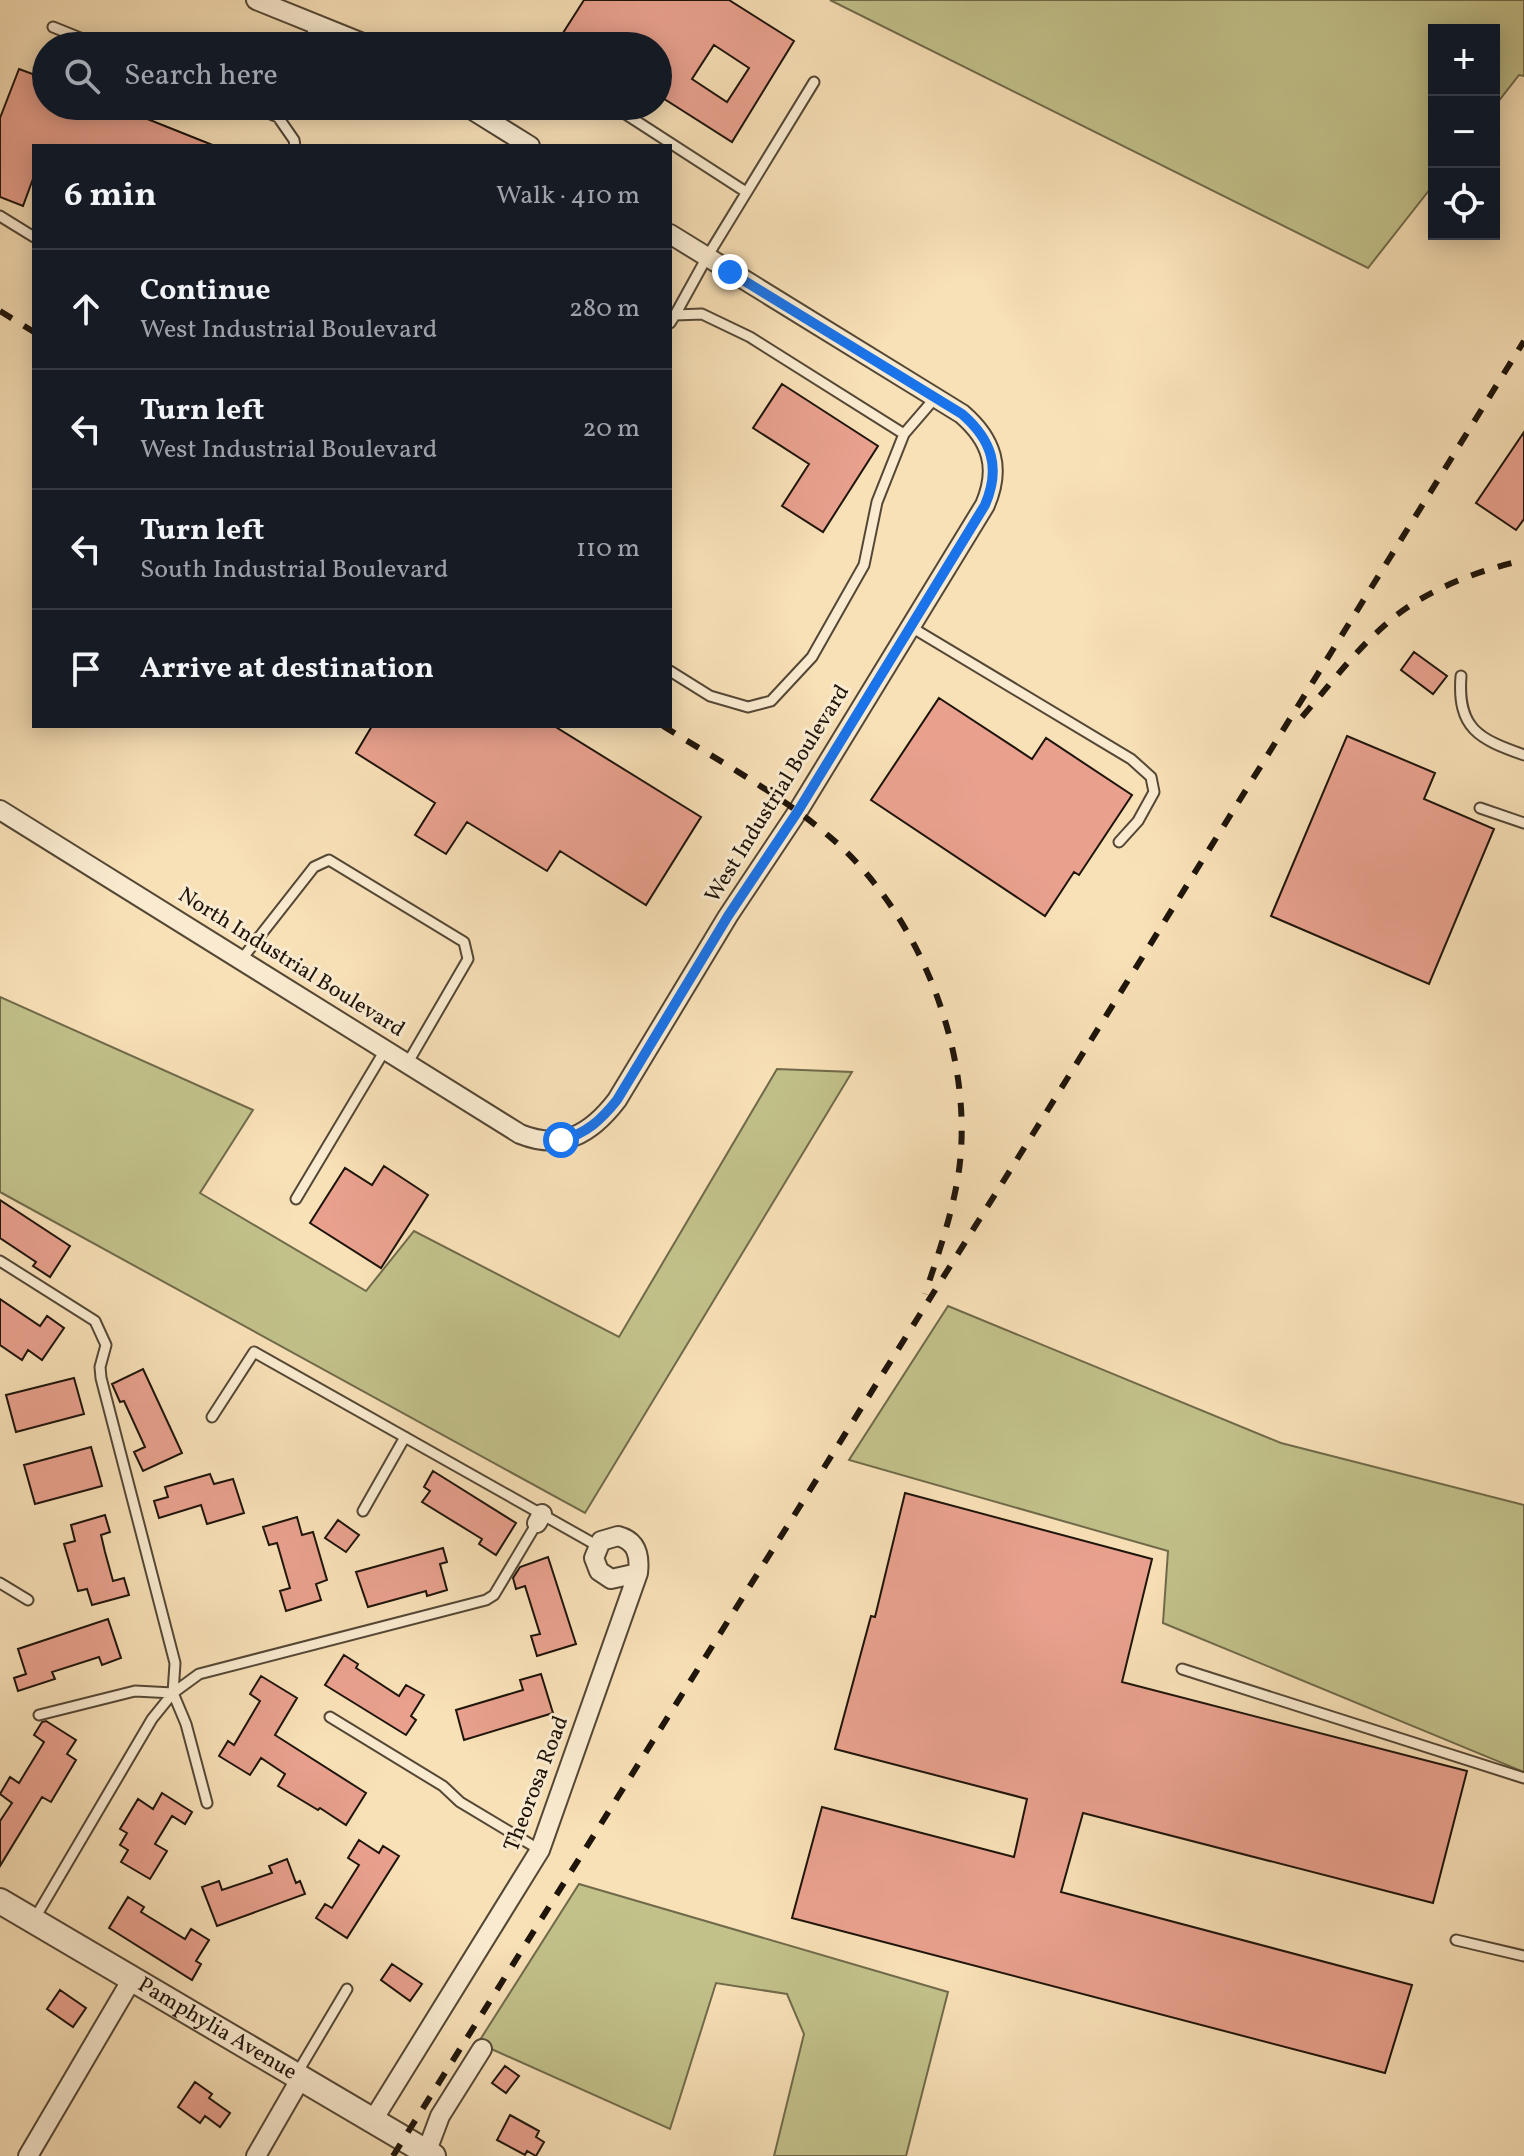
<!DOCTYPE html>
<html lang="en">
<head>
<meta charset="utf-8">
<style>
  body { margin:0; font-family:Vollkorn,serif; background:#20242c; color:#f1f3f6 }
  .controls { position:absolute; right:24px; top:24px; display:grid; overflow:hidden; border-radius:0px; box-shadow:0 4px 20px #0003 }
  .controls button { width:72px; height:72px; display:grid; place-items:center; padding:0; border:0; border-bottom:2px solid #363941; background:#171b24; color:#f1f3f6; font:40px sans-serif }
  .stop { position:absolute; width:24px; height:24px; margin:-18px; border:6px solid #1a73e8; border-radius:50%; background:#fff }
  .stop.end { background:#1a73e8; border-color:#fff; box-shadow:0 2px 8px #0008 }
  .list { margin:0; padding:0; list-style:none }
  h2 { display:flex; justify-content:space-between; align-items:center; height:104px; margin:0; padding:0 32px; font-size:34px }
  h2 small { font-size:26px; font-weight:400; color:#9ea1a6 }
  .list li { display:grid; grid-template-columns:52px 1fr auto; gap:24px; align-items:center; box-sizing:border-box; height:120px; padding:0 32px; border-top:2px solid #363941 }
  .list b { display:block; font-size:30px; white-space:nowrap }
  .list p { margin:0; font-size:26px; white-space:nowrap; color:#9ea1a6 }
  .list em { font-size:26px; font-style:normal; color:#9ea1a6 }
  .icon { flex:none; width:44px; height:44px; fill:none; stroke:currentColor; stroke-width:2; stroke-linecap:round; stroke-linejoin:round }
  .map { position:relative; flex:none; width:1524px; height:2156px; overflow:hidden }
  .search { position:absolute; background:#171b24; box-shadow:0 4px 20px #0003; left:32px; top:32px; width:640px; height:88px; display:flex; align-items:center; gap:20px; box-sizing:border-box; padding:0 28px; border-radius:44px; color:#9ea1a6; font-size:30px }
  .panel { position:absolute; background:#171b24; box-shadow:0 4px 20px #0003; left:32px; top:144px; width:640px; height:584px; border-radius:0px }
  .map>svg:first-child { display:block }
  .green { fill:#c2c18a; stroke:#706a4a; stroke-width:2 }
  .building { fill:#e9a18e; stroke:#1e140a; stroke-width:2; fill-rule:evenodd }
  .lines { fill:none; stroke-linecap:round; stroke-linejoin:round }
  .service-casing { stroke:#544735; stroke-width:13 }
  .minor-casing { stroke:#544735; stroke-width:22 }
  .tertiary-casing { stroke:#544735; stroke-width:28 }
  .service { stroke:#faebd0; stroke-width:9 }
  .minor { stroke:#faebd0; stroke-width:18 }
  .tertiary { stroke:#faebd0; stroke-width:24 }
  .rail { stroke:#1e140a; stroke-width:6; stroke-dasharray:14 14; stroke-linecap:butt }
  .route { stroke:#1a73e8; stroke-width:10 }
  .labels { text-anchor:middle; dominant-baseline:central; stroke-width:6; stroke-linejoin:round; paint-order:stroke }
  .street-label { font-size:22px; fill:#1e140a; stroke:#faebd0 }
</style>
</head>
<body>
<div class="map">
<svg width="1524" height="2156" viewBox="0 0 1524 2156">
  <rect width="100%" height="100%" fill="#f8e0b7"/>
  <filter id="stains"><feTurbulence type="fractalNoise" baseFrequency=".0025" numOctaves="4"/><feColorMatrix values="0 0 0 0 .2 0 0 0 0 .09 0 0 0 0 .02 0 0 0 .5 -.17"/></filter>
  <radialGradient id="worn" r=".72"><stop offset=".6" stop-color="#630" stop-opacity="0"/><stop offset="1" stop-color="#630" stop-opacity=".3"/></radialGradient>
  <path class="green" d="M 830,0 L 1524,0 L 1524,76 L 1519,75 L 1494,107 L 1494,30 L 1434,30 L 1434,184 L 1368,268 Z
    M 0,997 L 253,1110 L 200,1193 L 366,1291 L 414,1231 L 619,1337 L 777,1069 L 852,1072 L 585,1513 L 0,1192 Z
    M 948,1306 L 1281,1443 L 1524,1505 L 1524,1772 L 1163,1623 L 1168,1551 L 849,1460 Z
    M 579,1884 L 948,1992 L 906,2156 L 774,2156 L 804,2034 L 787,1994 L 716,1983 L 670,2129 L 478,2043 Z"/>
  <path class="building" d="M 584,0 L 729,0 L 794,41 L 732,142 L 658,95 L 658,46 L 582,46 L 563,33 ZM 714,45 L 749,68 L 727,102 L 692,79 Z
    M 19,69 L 46,79 L 46,106 L 115,106 L 215,146 L 34,146 L 34,176 L 23,206 L 0,197 L 0,118 Z
    M 782,384 L 878,446 L 823,532 L 782,506 L 809,464 L 753,428 Z
    M 1524,432 L 1524,519 L 1516,530 L 1476,503 Z
    M 1414,652 L 1447,676 L 1433,694 L 1401,670 Z
    M 939,698 L 1032,759 L 1046,738 L 1132,795 L 1079,875 L 1074,872 L 1045,916 L 871,800 Z
    M 372,726 L 554,726 L 701,817 L 646,905 L 560,851 L 547,871 L 467,822 L 446,854 L 415,835 L 435,803 L 356,753 Z
    M 1347,736 L 1435,773 L 1424,799 L 1494,829 L 1429,984 L 1271,916 Z
    M 384,1166 L 428,1195 L 381,1268 L 310,1223 L 345,1168 L 372,1185 Z
    M 0,1200 L 70,1246 L 50,1277 L 33,1266 L 36,1262 L 0,1238 Z
    M 0,1299 L 40,1326 L 47,1316 L 64,1328 L 42,1360 L 28,1350 L 22,1360 L 0,1345 Z
    M 143,1369 L 182,1453 L 143,1471 L 134,1452 L 145,1447 L 124,1401 L 120,1402 L 112,1384 Z
    M 74,1378 L 84,1414 L 16,1432 L 6,1395 Z
    M 91,1447 L 102,1486 L 35,1504 L 24,1465 Z
    M 433,1471 L 516,1523 L 496,1555 L 479,1544 L 482,1539 L 422,1502 L 430,1491 L 424,1487 Z
    M 210,1474 L 214,1484 L 233,1479 L 244,1513 L 207,1524 L 201,1505 L 159,1518 L 154,1501 L 168,1497 L 165,1487 Z
    M 905,1493 L 1152,1559 L 1122,1682 L 1467,1771 L 1433,1903 L 1083,1813 L 1061,1892 L 1412,1985 L 1385,2073 L 792,1918 L 822,1807 L 1014,1857 L 1027,1799 L 835,1749 L 871,1616 L 875,1617 Z
    M 105,1515 L 110,1532 L 101,1535 L 105,1552 L 113,1581 L 124,1578 L 129,1595 L 92,1605 L 87,1589 L 78,1591 L 64,1544 L 75,1541 L 71,1525 Z
    M 297,1517 L 302,1535 L 313,1532 L 327,1580 L 316,1584 L 321,1600 L 286,1611 L 280,1591 L 290,1588 L 277,1543 L 269,1545 L 263,1527 Z
    M 338,1520 L 359,1535 L 346,1552 L 325,1538 Z
    M 443,1548 L 447,1562 L 440,1564 L 447,1590 L 427,1596 L 426,1591 L 368,1607 L 356,1572 Z
    M 548,1557 L 576,1644 L 537,1656 L 531,1636 L 540,1634 L 525,1586 L 516,1589 L 513,1578 L 520,1567 Z
    M 108,1619 L 121,1658 L 102,1665 L 99,1657 L 52,1672 L 55,1679 L 18,1691 L 14,1678 L 26,1674 L 18,1649 Z
    M 344,1655 L 358,1664 L 356,1668 L 399,1696 L 406,1685 L 424,1695 L 411,1716 L 416,1720 L 406,1735 L 325,1685 Z
    M 541,1674 L 553,1713 L 464,1740 L 456,1710 L 523,1690 L 520,1680 Z
    M 261,1676 L 297,1698 L 275,1735 L 366,1793 L 346,1825 L 320,1808 L 318,1810 L 278,1786 L 285,1774 L 261,1758 L 250,1775 L 219,1756 L 228,1741 L 234,1745 L 260,1701 L 250,1694 Z
    M 46,1721 L 76,1740 L 67,1754 L 76,1760 L 51,1802 L 42,1797 L 0,1866 L 0,1821 L 12,1803 L 0,1794 L 10,1777 L 19,1783 L 44,1742 L 34,1735 L 42,1722 Z
    M 162,1793 L 192,1812 L 185,1824 L 172,1816 L 155,1844 L 167,1851 L 150,1879 L 121,1862 L 128,1850 L 120,1845 L 127,1833 L 120,1829 L 138,1799 L 153,1809 Z
    M 359,1840 L 379,1853 L 383,1846 L 399,1856 L 347,1938 L 316,1918 L 325,1904 L 332,1908 L 359,1865 L 348,1858 Z
    M 287,1859 L 296,1883 L 300,1881 L 305,1894 L 217,1926 L 202,1887 L 219,1881 L 222,1890 L 272,1873 L 269,1866 Z
    M 128,1897 L 144,1907 L 141,1912 L 185,1939 L 191,1929 L 209,1940 L 196,1961 L 201,1964 L 192,1980 L 109,1928 Z
    M 392,1964 L 422,1984 L 410,2001 L 381,1980 Z
    M 60,1990 L 86,2008 L 73,2027 L 47,2009 Z
    M 505,2066 L 519,2076 L 506,2093 L 492,2083 Z
    M 195,2082 L 212,2094 L 209,2098 L 230,2113 L 220,2127 L 205,2116 L 200,2123 L 178,2107 Z
    M 510,2115 L 539,2131 L 536,2137 L 544,2142 L 536,2156 L 527,2151 L 525,2155 L 497,2140 Z"/>
  <g class="lines">
    <defs>
      <path id="service" d="M 53,27 L 100,46
        M 307,46 L 316,24
        M 251,106 L 278,117 L 282,106
        M 613,106 L 746,192
        M 278,117 L 294,140 L 295,146
        M 0,216 L 34,237
        M 675,315 L 707,257 L 814,82
        M 670,323 L 675,315 L 702,314 L 750,337 L 904,434 L 877,502 L 864,565 L 812,657 L 771,701 L 748,707 L 710,696 L 670,671
        M 904,434 L 935,398
        M 911,627 L 1131,759 L 1151,777 L 1154,792 L 1138,821 L 1119,842
        M 1461,676 C 1457,729 1479,739 1524,755
        M 1480,808 L 1524,823
        M 241,960 L 314,867 L 329,860 L 464,942 L 468,959 L 407,1064
        M 296,1199 L 385,1050
        M 0,1261 L 95,1321 L 106,1345 L 100,1367 L 101,1378 L 175,1663 L 173,1693 L 186,1724 L 207,1803
        M 212,1417 L 254,1352 L 598,1546
        M 363,1511 L 405,1437
        M 0,1583 L 28,1600
        M 1182,1669 L 1524,1778
        M 39,1715 L 135,1691 L 173,1693
        M 330,1717 L 443,1786 L 460,1802 L 540,1850
        M 35,1918 L 152,1719 L 173,1693 L 199,1674 L 486,1600 L 494,1595 L 537,1523
        M 1456,1940 L 1524,1956
        M 296,2075 L 347,1989"/>
      <path id="minor" d="M 256,0 L 370,46
        M 466,106 L 530,146
        M 0,810 L 520,1134 C 562,1151 591,1134 617,1100 L 728,916 L 798,811 L 985,505 C 1001,468 992,440 962,414 L 670,234
        M 537,1523 L 542,1514
        M 618,1536 C 637,1541 640,1556 638,1573 L 611,1579 L 599,1571 L 594,1558 L 601,1541 Z
        M 373,2120 L 540,1850 L 638,1573
        M 28,2156 L 132,1979
        M 256,2156 L 301,2078
        M 425,2156 L 440,2116 L 482,2049"/>
      <g id="tertiary">
        <path id="s1" d="M 0,1901 L 433,2156"/>
      </g>
    </defs>
    <use href="#service" class="service-casing"/>
    <use href="#minor" class="minor-casing"/>
    <use href="#tertiary" class="tertiary-casing"/>
    <use href="#service" class="service"/>
    <use href="#minor" class="minor"/>
    <use href="#tertiary" class="tertiary"/>
    <path class="rail" d="M 0,311 L 34,332
      M 1302,717 C 1329,686 1354,652 1385,625 C 1422,591 1476,571 1524,560
      M 663,726 C 719,761 780,794 830,837 C 921,914 977,1059 958,1177 C 951,1218 938,1255 925,1294
      M 393,2156 L 1031,1137 L 1524,341"/>
  </g>
  <g class="lines">
    <path class="route" d="M 561,1140 C 586,1134 601,1120 617,1100 L 728,916 L 798,811 L 985,505 C 1001,468 992,440 962,414 L 730,272"/>
  </g>
  <g class="labels">
    <g class="street-label">
      <text transform="translate(778 794) rotate(-58)">West Industrial Boulevard</text>
      <text transform="translate(291 963) rotate(32)">North Industrial Boulevard</text>
      <text transform="translate(537 1784) rotate(-69)">Theorosa Road</text>
      <text stroke="none"><textPath href="#s1" startOffset="252">Pamphylia Avenue</textPath></text>
    </g>
  </g>
  <rect width="100%" height="100%" filter="url(#stains)"/>
  <rect width="100%" height="100%" fill="url(#worn)"/>
</svg>
<div class="controls">
<button>+</button>
<button>−</button>
<button><svg class="icon" aria-label="locate" viewBox="0 0 24 24"><circle cx="12" cy="12" r="6"/><path d="M12 2v4M12 18v4M2 12h4M18 12h4"/></svg></button>
</div>
<div class="stop" style="left:561px;top:1140px"></div>
<div class="stop end" style="left:730px;top:272px"></div>
<div class="search"><svg class="icon" aria-label="search" viewBox="0 0 24 24"><circle cx="10" cy="10" r="6"/><path d="M15 15l6 6"/></svg>Search here</div>
<section class="panel">
<h2>6 min<small>Walk · 410 m</small></h2>
<ul class="list">
<li><svg class="icon" aria-label="ahead" viewBox="0 0 24 24"><path d="M12 20V5M6 11l6-6 6 6"/></svg><div><b>Continue</b><p>West Industrial Boulevard</p></div><em>280 m</em></li>
<li><svg class="icon" aria-label="left" viewBox="0 0 24 24"><path d="M17 20v-9H6M10 6l-5 5 5 5"/></svg><div><b>Turn left</b><p>West Industrial Boulevard</p></div><em>20 m</em></li>
<li><svg class="icon" aria-label="left" viewBox="0 0 24 24"><path d="M17 20v-9H6M10 6l-5 5 5 5"/></svg><div><b>Turn left</b><p>South Industrial Boulevard</p></div><em>110 m</em></li>
<li><svg class="icon" aria-label="arrive" viewBox="0 0 24 24"><path d="M6 21V4h12l-3 4 3 4H6"/></svg><div><b>Arrive at destination</b></div></li>
</ul>
</section>
</div>
</body>
</html>
